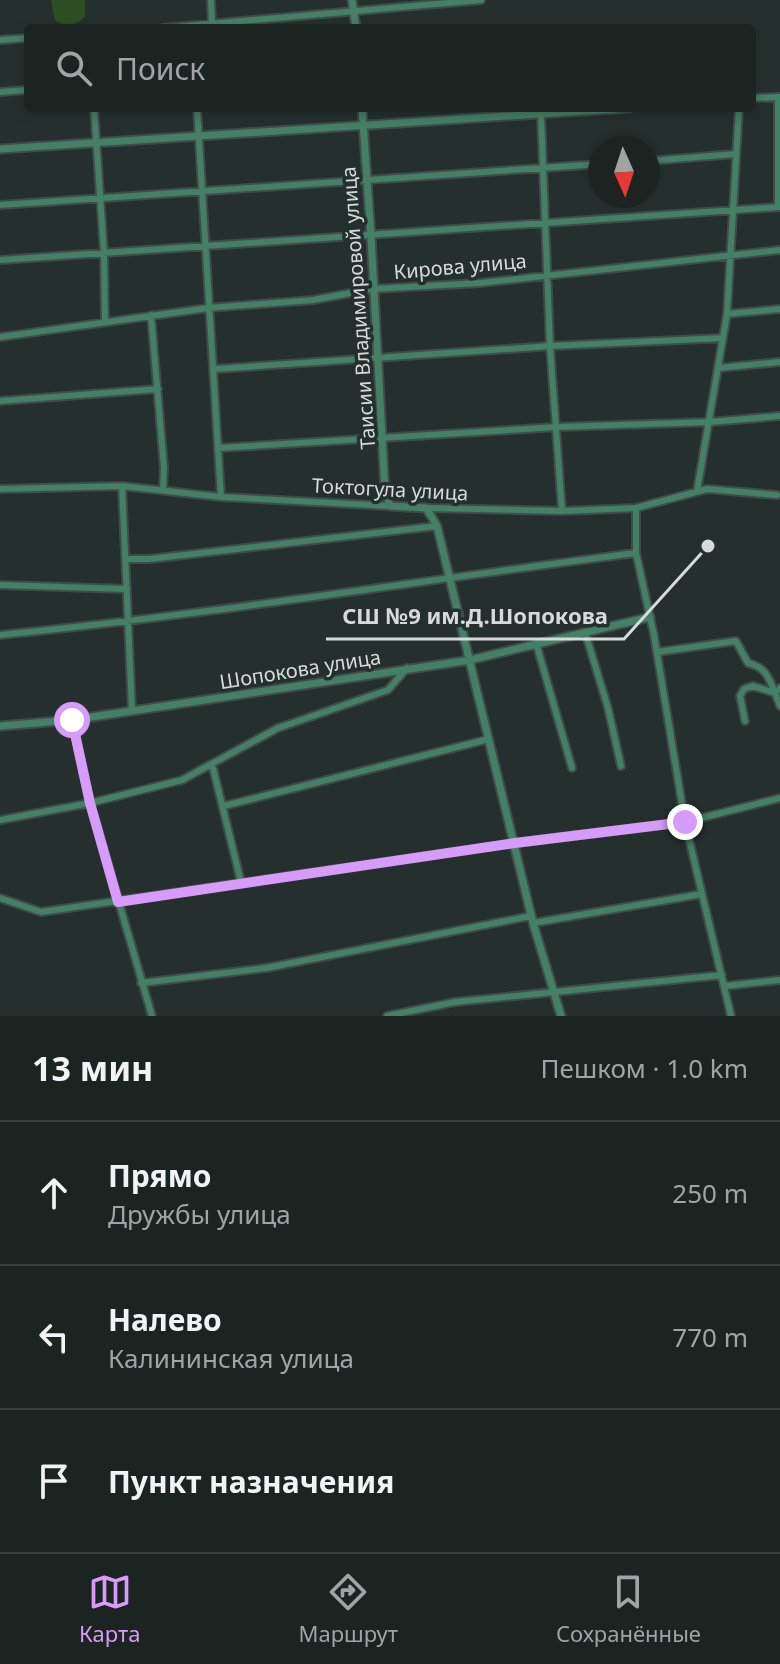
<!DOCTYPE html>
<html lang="ru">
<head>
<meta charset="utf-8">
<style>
  body { margin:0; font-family:"Noto Sans",sans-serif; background:#29302f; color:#f1f3f6 }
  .compass { position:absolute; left:588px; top:136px; width:72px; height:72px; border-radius:50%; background:#1c2422; box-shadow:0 4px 12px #0003; rotate:177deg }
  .stop { position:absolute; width:24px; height:24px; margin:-18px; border:6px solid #d79bf9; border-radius:50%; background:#fff }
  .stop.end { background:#d79bf9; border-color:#fff; box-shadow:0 2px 8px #0008 }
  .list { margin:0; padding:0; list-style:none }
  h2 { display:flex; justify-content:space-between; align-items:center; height:104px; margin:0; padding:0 32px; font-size:34px }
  h2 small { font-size:26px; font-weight:400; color:#a0a4a5 }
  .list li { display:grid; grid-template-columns:52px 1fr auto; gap:24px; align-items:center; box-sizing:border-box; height:144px; padding:0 32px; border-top:2px solid #3a4140 }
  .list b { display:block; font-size:30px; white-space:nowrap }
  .list p { margin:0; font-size:26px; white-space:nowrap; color:#a0a4a5 }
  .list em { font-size:26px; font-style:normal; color:#a0a4a5 }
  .icon { flex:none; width:44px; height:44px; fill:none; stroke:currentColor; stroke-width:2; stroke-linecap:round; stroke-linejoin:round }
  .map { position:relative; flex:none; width:780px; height:1016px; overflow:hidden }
  .search { position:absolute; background:#1c2422; box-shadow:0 4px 12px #0003; left:24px; right:24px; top:24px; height:88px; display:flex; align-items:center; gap:20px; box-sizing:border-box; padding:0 28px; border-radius:8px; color:#a0a4a5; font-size:30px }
  .sheet { height:536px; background:#1c2422 }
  nav { display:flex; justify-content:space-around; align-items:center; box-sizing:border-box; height:112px; border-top:2px solid #3a4140; background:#1c2422; font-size:22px; color:#a0a4a5 }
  nav a { display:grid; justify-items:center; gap:4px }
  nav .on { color:#d79bf9 }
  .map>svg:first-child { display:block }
  .garden { fill:#2e4e23 }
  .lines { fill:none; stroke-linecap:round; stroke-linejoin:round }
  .minor-casing { stroke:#414b4a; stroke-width:10 }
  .tertiary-casing { stroke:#414b4a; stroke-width:11 }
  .minor { stroke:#438065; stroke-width:6 }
  .tertiary { stroke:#438065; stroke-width:7 }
  .route { stroke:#d79bf9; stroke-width:10 }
  .labels { text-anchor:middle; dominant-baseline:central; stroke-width:7; stroke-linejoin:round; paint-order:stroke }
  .street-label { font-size:20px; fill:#d5dbda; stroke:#25302e }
  .leader { fill:none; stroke:#d5dbda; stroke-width:3 }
  .callout-dot { fill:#d5dbda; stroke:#25302e; stroke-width:3 }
  .callout-label { font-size:22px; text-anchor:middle; font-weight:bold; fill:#d5dbda; stroke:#25302e; stroke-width:7; stroke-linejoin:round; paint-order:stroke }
</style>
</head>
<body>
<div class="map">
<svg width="780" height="1016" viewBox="0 0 780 1016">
  <rect width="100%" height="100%" fill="#25302e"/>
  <path class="garden" d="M 51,0 L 85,0 L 85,17 C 75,26 65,27 55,20 Z"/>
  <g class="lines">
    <defs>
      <path id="minor" d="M 211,0 L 212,24
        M 163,28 L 481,0
        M 0,40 L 28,38
        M 0,92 L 28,90
        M 752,98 L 780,97
        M 94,108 L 104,253 L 105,321
        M 197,108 L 221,497
        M 541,115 L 550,346 L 562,511
        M 648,161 L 736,154
        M 0,205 L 600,164
        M 778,207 L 778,97
        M 0,260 L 780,207
        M 727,314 L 780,309
        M 151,315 L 164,468 L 163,490
        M 0,337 L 208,308 L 313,300 L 372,289 L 480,283 L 780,250
        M 718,368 L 780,362
        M 215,369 L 550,346 L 723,338
        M 0,401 L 158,389
        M 219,448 L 557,427 L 710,422 L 780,416
        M 122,486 L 132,710
        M 0,489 L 122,486 L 221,497 L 390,506
        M 697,491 L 727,314 L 739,108
        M 426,508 L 562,511 L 636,508 L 707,489 L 777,495
        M 636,508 L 636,553 L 654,635 L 685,822 L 731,1016
        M 126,559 L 149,559 L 437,526
        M 0,585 L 127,589
        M 585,632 L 608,708 L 621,766
        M 0,635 C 213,614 424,580 636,553
        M 536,643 L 572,768
        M 657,652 L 736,641 L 748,663 C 765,667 769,677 775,693 L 780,688
        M 72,720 L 90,803 L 152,1016
        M 745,721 L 740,696 L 744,689 L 753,686 L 775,693 L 780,706
        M 212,764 L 241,882
        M 224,806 L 489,739
        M 0,820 L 90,803 L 182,780 L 278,728 L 388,690 L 407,668
        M 0,898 L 41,912 L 515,843 L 685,822 L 780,798
        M 533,923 L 702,894
        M 141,983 L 266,968 L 531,916
        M 725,986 L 780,980
        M 387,1016 L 455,1002 L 722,975"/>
      <path id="tertiary" d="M 352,0 L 356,28
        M 362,108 L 371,236 L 385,491 L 390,506 L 426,508 L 437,526 L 533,923 L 561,1016
        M 0,149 L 630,108
        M 0,726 L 72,720 L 470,660 L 650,617"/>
    </defs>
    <use href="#minor" class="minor-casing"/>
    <use href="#tertiary" class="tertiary-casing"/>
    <use href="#minor" class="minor"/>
    <use href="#tertiary" class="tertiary"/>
  </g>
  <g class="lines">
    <path class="route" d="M 72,720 L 90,803 L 118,902 L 515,843 L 685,822"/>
  </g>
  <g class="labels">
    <g class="street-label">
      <text transform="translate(460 266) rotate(-5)">Кирова улица</text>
      <text transform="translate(358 308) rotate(-94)">Таисии Владимировой улица</text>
      <text transform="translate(390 489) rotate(3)">Токтогула улица</text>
      <text transform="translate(300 669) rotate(-9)">Шопокова улица</text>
    </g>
  </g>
  <path class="leader" d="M708 546L624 639H326"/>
  <circle class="callout-dot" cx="708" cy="546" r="8"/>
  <g class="callout-label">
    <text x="475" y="624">СШ №9 им.Д.Шопокова</text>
  </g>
</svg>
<svg class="compass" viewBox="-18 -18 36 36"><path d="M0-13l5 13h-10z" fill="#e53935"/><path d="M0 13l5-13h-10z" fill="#a0a4a5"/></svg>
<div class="stop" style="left:72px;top:720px"></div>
<div class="stop end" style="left:685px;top:822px"></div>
<div class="search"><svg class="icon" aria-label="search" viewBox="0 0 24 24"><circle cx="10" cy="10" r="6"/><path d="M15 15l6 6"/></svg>Поиск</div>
</div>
<section class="sheet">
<h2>13 мин<small>Пешком · 1.0 km</small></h2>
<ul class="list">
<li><svg class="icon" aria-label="ahead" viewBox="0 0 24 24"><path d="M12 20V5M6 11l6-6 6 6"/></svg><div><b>Прямо</b><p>Дружбы улица</p></div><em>250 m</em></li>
<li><svg class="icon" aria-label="left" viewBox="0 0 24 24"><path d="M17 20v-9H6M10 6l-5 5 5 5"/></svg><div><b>Налево</b><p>Калининская улица</p></div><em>770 m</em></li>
<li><svg class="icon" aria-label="arrive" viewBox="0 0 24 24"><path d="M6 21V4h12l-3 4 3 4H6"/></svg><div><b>Пункт назначения</b></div></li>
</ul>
</section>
<nav>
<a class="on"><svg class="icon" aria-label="map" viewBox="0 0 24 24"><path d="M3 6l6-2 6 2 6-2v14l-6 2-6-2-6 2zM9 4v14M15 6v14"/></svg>Карта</a>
<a><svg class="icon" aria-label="directions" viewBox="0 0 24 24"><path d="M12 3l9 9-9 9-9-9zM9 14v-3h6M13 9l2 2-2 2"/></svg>Маршрут</a>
<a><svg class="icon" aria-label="saved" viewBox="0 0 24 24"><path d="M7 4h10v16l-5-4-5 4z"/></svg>Сохранённые</a>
</nav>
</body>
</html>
